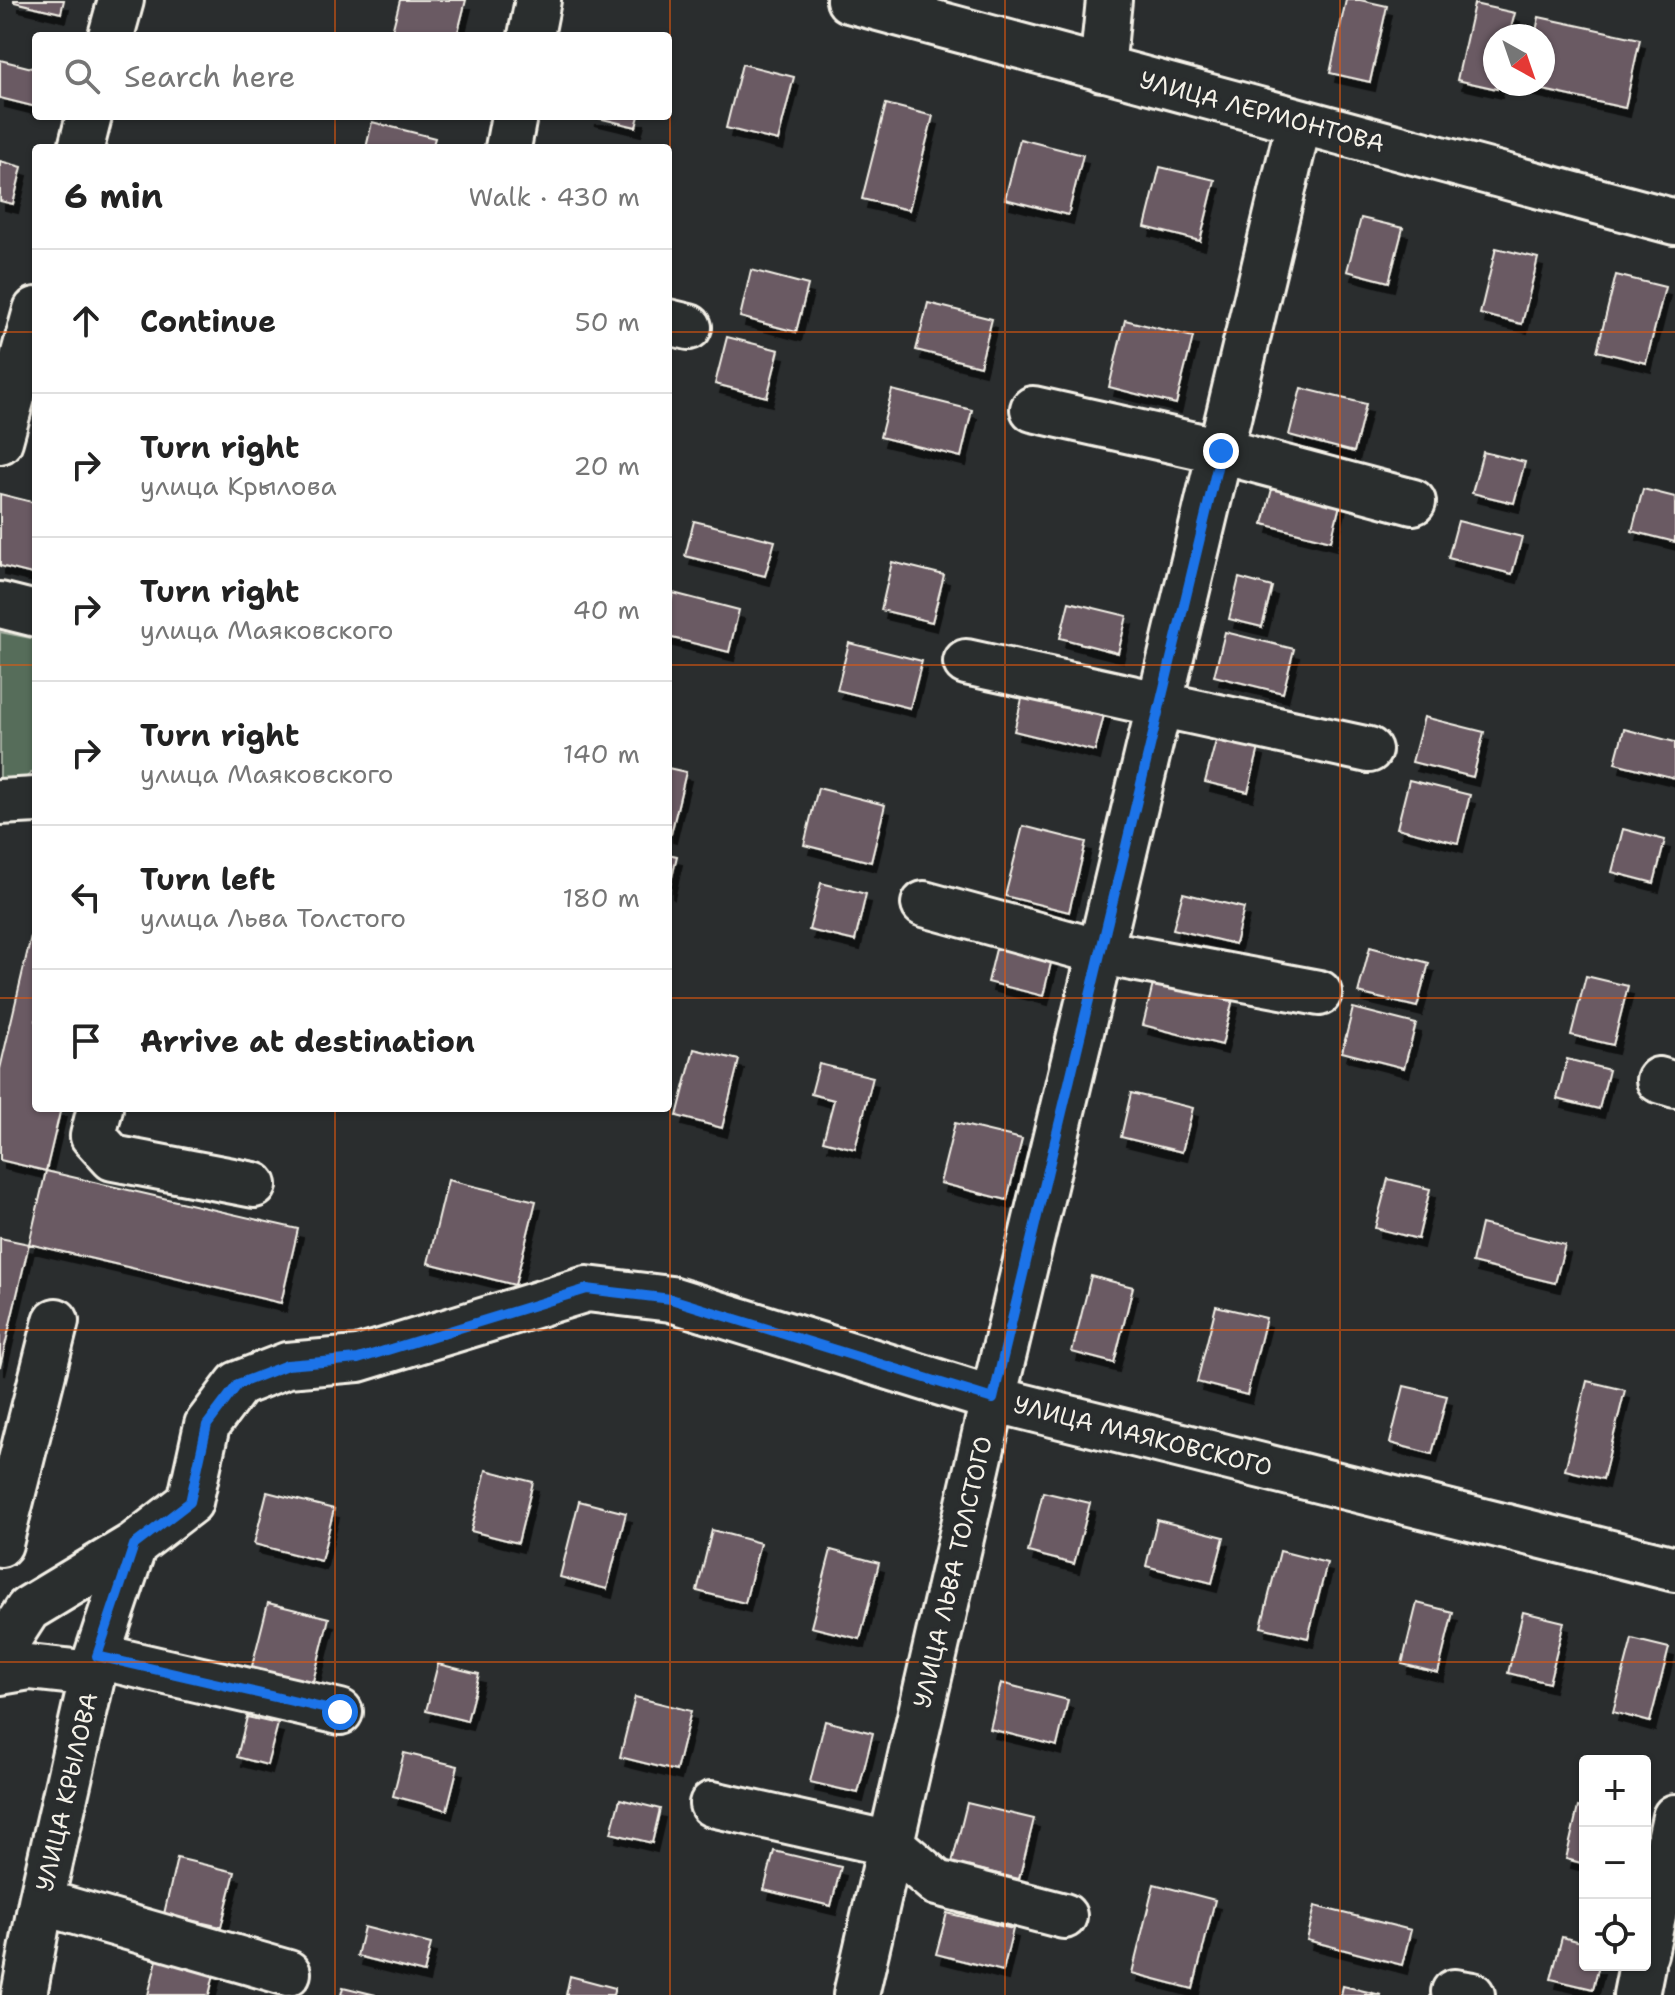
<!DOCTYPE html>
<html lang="en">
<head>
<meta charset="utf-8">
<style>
  body { margin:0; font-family:"Shantell Sans",sans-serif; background:#f2f2f2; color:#222 }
  .controls { position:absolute; right:24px; bottom:24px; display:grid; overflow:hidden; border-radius:8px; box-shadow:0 2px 6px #0004 }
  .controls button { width:72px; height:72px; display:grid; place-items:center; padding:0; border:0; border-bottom:2px solid #e0e0e0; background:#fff; color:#222; font:40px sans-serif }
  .compass { position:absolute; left:1483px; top:24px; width:72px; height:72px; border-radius:50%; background:#fff; box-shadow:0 2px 6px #0004; rotate:140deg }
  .stop { position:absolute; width:24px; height:24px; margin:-18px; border:6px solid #1a73e8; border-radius:50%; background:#fff }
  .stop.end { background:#1a73e8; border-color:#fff; box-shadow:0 2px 8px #0008 }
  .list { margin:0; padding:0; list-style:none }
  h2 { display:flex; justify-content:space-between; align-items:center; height:104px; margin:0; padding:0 32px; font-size:34px }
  h2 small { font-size:26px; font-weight:400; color:#767676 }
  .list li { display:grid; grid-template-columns:52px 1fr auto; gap:24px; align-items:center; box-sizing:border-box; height:144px; padding:0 32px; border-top:2px solid #e0e0e0 }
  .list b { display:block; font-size:30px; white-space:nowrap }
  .list p { margin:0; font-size:26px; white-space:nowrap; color:#767676 }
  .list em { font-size:26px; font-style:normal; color:#767676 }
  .icon { flex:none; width:44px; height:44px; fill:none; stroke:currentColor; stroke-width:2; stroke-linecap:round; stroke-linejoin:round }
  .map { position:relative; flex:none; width:1675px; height:1995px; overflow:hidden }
  .search { position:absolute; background:#fff; box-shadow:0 2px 6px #0004; left:32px; top:32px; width:640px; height:88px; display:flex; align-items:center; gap:20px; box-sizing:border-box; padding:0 28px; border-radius:8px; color:#767676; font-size:30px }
  .panel { position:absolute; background:#fff; box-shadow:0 2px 6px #0004; left:32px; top:144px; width:640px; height:968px; border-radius:8px }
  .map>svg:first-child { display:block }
  .green { fill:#566d5a; stroke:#a5afa1; stroke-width:2 }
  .building { fill:#6b5a64; stroke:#f4f1e8; stroke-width:2; filter:url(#shadow) }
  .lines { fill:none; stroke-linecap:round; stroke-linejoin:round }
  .minor-casing { stroke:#f4f1e8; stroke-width:50 }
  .minor { stroke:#2a2d2e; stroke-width:44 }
  .route { stroke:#1a73e8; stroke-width:10 }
  .grid { fill:none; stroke:#e8590c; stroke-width:2; stroke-opacity:0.55 }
  .labels { text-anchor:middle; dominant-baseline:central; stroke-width:8; stroke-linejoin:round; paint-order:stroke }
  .street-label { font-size:24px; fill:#f4f1e8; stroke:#2a2d2e }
</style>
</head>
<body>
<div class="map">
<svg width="1675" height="1995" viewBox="0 0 1675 1995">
  <defs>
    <filter id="shadow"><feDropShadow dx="5" dy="9" stdDeviation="0" flood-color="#0009"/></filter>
  </defs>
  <rect width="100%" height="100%" fill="#2a2d2e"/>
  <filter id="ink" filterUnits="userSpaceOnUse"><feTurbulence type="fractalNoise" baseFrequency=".0125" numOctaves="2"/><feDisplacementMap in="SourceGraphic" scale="16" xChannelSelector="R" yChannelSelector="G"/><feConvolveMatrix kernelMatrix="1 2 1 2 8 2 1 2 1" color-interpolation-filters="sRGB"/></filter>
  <g filter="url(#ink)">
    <path class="green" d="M 0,632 L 36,639 L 36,769 L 23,780 L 0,782 Z"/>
    <path class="building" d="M 14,0 L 64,0 L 61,13 L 14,2 Z
      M 400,0 L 466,0 L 457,36 L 391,36 Z
      M 1346,0 L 1360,0 L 1387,6 L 1370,82 L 1330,73 Z
      M 1474,4 L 1515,13 L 1509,36 L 1495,36 L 1495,84 L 1498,84 L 1497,89 L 1457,80 Z
      M 1539,17 L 1640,39 L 1625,108 L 1525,86 L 1525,84 L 1543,84 L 1543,36 L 1535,36 Z
      M 0,60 L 36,69 L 36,107 L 0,98 Z
      M 742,64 L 794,77 L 778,141 L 726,128 Z
      M 886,104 L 933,116 L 909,210 L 862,199 Z
      M 590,116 L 639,116 L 636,127 Z
      M 372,122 L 435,138 L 432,148 L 366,148 Z
      M 1020,139 L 1083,155 L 1068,215 L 1005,199 Z
      M 0,161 L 22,167 L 13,204 L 0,201 Z
      M 1160,167 L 1215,180 L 1200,241 L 1145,227 Z
      M 1361,218 L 1403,228 L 1389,282 L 1347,271 Z
      M 1496,248 L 1538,258 L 1522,324 L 1480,314 Z
      M 751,270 L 808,285 L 796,332 L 740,317 Z
      M 1616,275 L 1665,287 L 1646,363 L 1597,351 Z
      M 928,303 L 992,319 L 980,366 L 916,350 Z
      M 1125,320 L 1193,337 L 1176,404 L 1109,387 Z
      M 727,337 L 779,350 L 767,397 L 715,384 Z
      M 1301,388 L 1366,404 L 1354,452 L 1289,435 Z
      M 892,390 L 972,410 L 961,457 L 880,437 Z
      M 1483,452 L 1525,462 L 1514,503 L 1472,493 Z
      M 1273,485 L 1341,501 L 1331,541 L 1263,524 Z
      M 1643,489 L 1675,497 L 1675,542 L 1632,531 Z
      M 0,494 L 36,503 L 36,575 L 0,566 Z
      M 694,521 L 775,541 L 765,576 L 685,556 Z
      M 1458,521 L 1522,537 L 1512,574 L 1448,558 Z
      M 892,562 L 944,575 L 932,622 L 881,610 Z
      M 1239,578 L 1272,587 L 1262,627 L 1229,619 Z
      M 673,593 L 739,610 L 729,652 L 668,637 L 668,614 Z
      M 1069,602 L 1127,616 L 1118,653 L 1060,638 Z
      M 1225,632 L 1294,649 L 1283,693 L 1214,676 Z
      M 849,643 L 922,661 L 910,708 L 837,690 Z
      M 1024,691 L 1105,711 L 1095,751 L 1014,731 Z
      M 1424,717 L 1484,732 L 1473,777 L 1412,762 Z
      M 1624,729 L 1675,742 L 1675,778 L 1615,763 Z
      M 1217,737 L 1259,748 L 1248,792 L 1205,782 Z
      M 668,768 L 686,772 L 671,834 L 668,833 Z
      M 1409,780 L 1470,795 L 1458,843 L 1397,828 Z
      M 818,788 L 885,805 L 871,862 L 804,845 Z
      M 1023,826 L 1086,842 L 1069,912 L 1005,896 Z
      M 1623,829 L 1665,840 L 1654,883 L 1612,872 Z
      M 668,854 L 677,856 L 669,890 L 668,889 Z
      M 821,883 L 866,894 L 855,941 L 809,930 Z
      M 1183,893 L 1244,908 L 1235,944 L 1173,929 Z
      M 36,915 L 36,1108 L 61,1108 L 46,1171 L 0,1160 L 0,1069 Z
      M 997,945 L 1052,959 L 1043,996 L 988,982 Z
      M 1370,947 L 1429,963 L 1417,1007 L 1358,993 Z
      M 1586,976 L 1628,986 L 1613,1045 L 1571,1035 Z
      M 1154,980 L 1233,999 L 1222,1045 L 1143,1025 Z
      M 1353,1008 L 1416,1024 L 1404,1068 L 1342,1052 Z
      M 694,1049 L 739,1060 L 722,1128 L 677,1116 Z
      M 1567,1059 L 1609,1070 L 1599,1109 L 1557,1099 Z
      M 819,1064 L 873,1077 L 855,1149 L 823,1141 L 834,1100 L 811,1094 Z
      M 1131,1093 L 1193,1108 L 1182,1152 L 1121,1137 Z
      M 955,1123 L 1022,1139 L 1007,1200 L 940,1183 Z
      M 46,1171 L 298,1229 L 281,1303 L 29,1244 Z
      M 1388,1179 L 1430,1189 L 1418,1239 L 1375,1228 Z
      M 448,1180 L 536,1201 L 515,1285 L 428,1263 Z
      M 1481,1224 L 1565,1245 L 1555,1283 L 1472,1263 Z
      M 0,1238 L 29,1244 L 0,1367 Z
      M 1091,1276 L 1133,1287 L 1114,1363 L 1072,1352 Z
      M 1216,1306 L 1266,1318 L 1247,1395 L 1197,1382 Z
      M 1587,1381 L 1625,1390 L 1603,1479 L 1565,1470 Z
      M 1404,1386 L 1447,1396 L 1432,1454 L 1390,1443 Z
      M 486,1470 L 533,1482 L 518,1543 L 471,1531 Z
      M 267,1492 L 334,1509 L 321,1561 L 254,1544 Z
      M 1043,1492 L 1090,1503 L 1074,1564 L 1028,1552 Z
      M 579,1501 L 626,1513 L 607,1589 L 560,1577 Z
      M 1157,1520 L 1224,1537 L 1212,1583 L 1146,1566 Z
      M 712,1530 L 760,1543 L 745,1603 L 697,1591 Z
      M 831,1550 L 879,1563 L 860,1639 L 811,1627 Z
      M 1280,1551 L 1327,1563 L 1308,1638 L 1261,1627 Z
      M 268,1603 L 329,1618 L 311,1689 L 250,1674 Z
      M 1417,1603 L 1453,1612 L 1438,1673 L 1402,1664 Z
      M 1523,1612 L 1564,1622 L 1549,1683 L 1508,1673 Z
      M 1632,1639 L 1669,1648 L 1650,1722 L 1613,1712 Z
      M 438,1664 L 479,1674 L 467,1721 L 426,1711 Z
      M 1001,1683 L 1068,1700 L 1057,1746 L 990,1729 Z
      M 635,1697 L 691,1711 L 676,1771 L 620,1757 Z
      M 247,1717 L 278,1724 L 267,1765 L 237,1757 Z
      M 825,1721 L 873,1733 L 858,1793 L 810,1782 Z
      M 404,1753 L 458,1766 L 447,1810 L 393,1796 Z
      M 620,1799 L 660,1809 L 652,1843 L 611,1833 Z
      M 967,1803 L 1034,1819 L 1019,1879 L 952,1863 Z
      M 1578,1807 L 1585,1809 L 1585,1864 L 1566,1859 Z
      M 774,1851 L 841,1867 L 831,1906 L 764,1890 Z
      M 177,1858 L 235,1872 L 221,1927 L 164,1914 Z
      M 1154,1884 L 1215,1900 L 1193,1989 L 1132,1973 Z
      M 1315,1906 L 1411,1930 L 1402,1965 L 1307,1940 Z
      M 947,1913 L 1013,1929 L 1003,1971 L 936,1954 Z
      M 364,1927 L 431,1944 L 424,1973 L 357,1956 Z
      M 1562,1937 L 1585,1943 L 1585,1965 L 1599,1965 L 1593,1989 L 1551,1979 Z
      M 158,1956 L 215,1970 L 209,1995 L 148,1995 Z
      M 570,1976 L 615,1988 L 613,1995 L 566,1995 Z
      M 1343,1986 L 1381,1995 L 1341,1995 Z
      M 343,1987 L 376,1995 L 341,1995 Z"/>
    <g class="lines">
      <defs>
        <path id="minor" d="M 849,0 L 1675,222
          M 111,36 L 121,0
          M 531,36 L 538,0
          M 1102,69 L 1109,0
          M 81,148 L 89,116
          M 508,148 L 514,116
          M 668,322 L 689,327
          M 1033,409 L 1221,451 L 1413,502
          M 0,441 L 36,310
          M 0,605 L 36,614
          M 966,662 L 1369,750
          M 0,802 L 36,800
          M 924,904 L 1100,952 L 1319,993
          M 1659,1080 L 1675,1085
          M 100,1108 L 93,1136 L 113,1158 L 254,1185
          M 0,1544 L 56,1321
          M 0,1652 L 28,1609 L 134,1545 L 190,1502 L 207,1425 L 238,1384 L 287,1365 L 358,1359 L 587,1289 L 671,1299 L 993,1399 L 1675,1569
          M 97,1656 L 340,1712
          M 0,1672 L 29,1667 L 93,1674
          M 712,1804 L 891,1844 L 937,1883 L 1064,1916
          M 41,1902 L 288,1973
          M 1645,1953 L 1675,1817
          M 1454,1992 L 1472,1995
          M 24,1995 L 41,1902 L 97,1656 L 134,1545
          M 856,1995 L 993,1399 L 1299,122
          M 1636,1995 L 1642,1965"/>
      </defs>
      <use href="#minor" class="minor-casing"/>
      <use href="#minor" class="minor"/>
    </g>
  </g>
  <g class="lines" filter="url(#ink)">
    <path class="route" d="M 340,1712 L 97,1656 L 134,1545 L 190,1502 L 207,1425 L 238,1384 L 287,1365 L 358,1359 L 587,1289 L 671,1299 L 993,1399 L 1221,451"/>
  </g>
  <path class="grid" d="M 335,0 L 335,36M 670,0 L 670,1995M 1005,0 L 1005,1995M 1340,0 L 1340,1995M 335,116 L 335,148M 0,332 L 36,332M 668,332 L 1675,332M 0,665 L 36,665M 668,665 L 1675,665M 0,998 L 36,998M 668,998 L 1675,998M 335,1108 L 335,1995M 0,1330 L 1675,1330M 0,1662 L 1675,1662"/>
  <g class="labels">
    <g class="street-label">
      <text transform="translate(1262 112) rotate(15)">УЛИЦА ЛЕРМОНТОВА</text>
      <text transform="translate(1143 1436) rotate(14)">УЛИЦА МАЯКОВСКОГО</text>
      <text transform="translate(953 1572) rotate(-77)">УЛИЦА ЛЬВА ТОЛСТОГО</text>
      <text transform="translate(67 1792) rotate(-77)">УЛИЦА КРЫЛОВА</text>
    </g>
  </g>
</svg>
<div class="controls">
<button>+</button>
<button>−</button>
<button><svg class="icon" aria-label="locate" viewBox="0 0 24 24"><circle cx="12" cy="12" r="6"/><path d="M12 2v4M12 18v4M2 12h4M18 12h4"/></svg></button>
</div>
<svg class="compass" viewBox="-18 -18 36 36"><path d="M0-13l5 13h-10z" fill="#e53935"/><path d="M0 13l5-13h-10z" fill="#767676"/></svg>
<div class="stop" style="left:340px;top:1712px"></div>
<div class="stop end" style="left:1221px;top:451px"></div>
<div class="search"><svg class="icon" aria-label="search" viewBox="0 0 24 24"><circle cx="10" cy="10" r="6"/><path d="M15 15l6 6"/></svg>Search here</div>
<section class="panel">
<h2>6 min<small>Walk · 430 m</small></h2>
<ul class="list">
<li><svg class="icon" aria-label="ahead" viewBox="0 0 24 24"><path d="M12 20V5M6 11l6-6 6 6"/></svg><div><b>Continue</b></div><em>50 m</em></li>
<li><svg class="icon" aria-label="right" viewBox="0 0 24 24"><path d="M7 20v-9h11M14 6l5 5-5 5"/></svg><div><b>Turn right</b><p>улица Крылова</p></div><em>20 m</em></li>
<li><svg class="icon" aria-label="right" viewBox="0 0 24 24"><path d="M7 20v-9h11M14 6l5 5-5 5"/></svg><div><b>Turn right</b><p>улица Маяковского</p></div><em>40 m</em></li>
<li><svg class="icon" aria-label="right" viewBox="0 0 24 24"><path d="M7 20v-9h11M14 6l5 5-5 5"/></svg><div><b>Turn right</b><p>улица Маяковского</p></div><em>140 m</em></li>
<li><svg class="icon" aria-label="left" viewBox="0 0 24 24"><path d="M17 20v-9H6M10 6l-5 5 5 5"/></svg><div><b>Turn left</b><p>улица Льва Толстого</p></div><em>180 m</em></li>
<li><svg class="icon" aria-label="arrive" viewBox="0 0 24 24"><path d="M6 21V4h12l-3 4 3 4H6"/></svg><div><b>Arrive at destination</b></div></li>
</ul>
</section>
</div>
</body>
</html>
